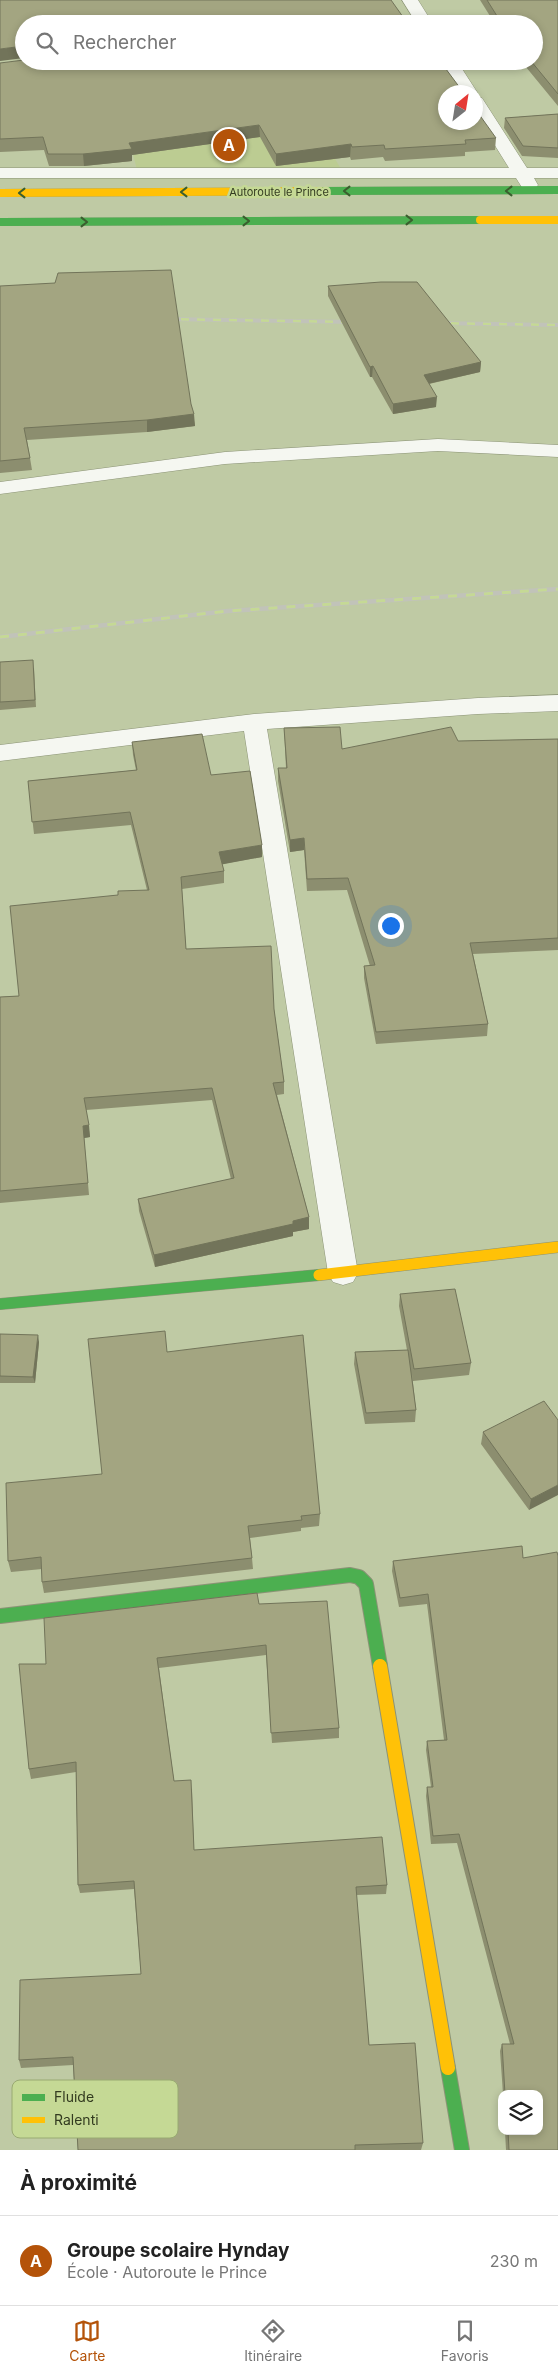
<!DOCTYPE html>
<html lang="fr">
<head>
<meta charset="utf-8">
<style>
  body { margin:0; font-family:Inter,sans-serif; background:#f2f2f2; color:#222 }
  .controls { position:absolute; right:15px; bottom:15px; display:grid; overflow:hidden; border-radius:10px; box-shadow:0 2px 8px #0003 }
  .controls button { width:45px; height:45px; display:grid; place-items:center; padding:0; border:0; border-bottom:1px solid #e0e0e0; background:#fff; color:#222; font:25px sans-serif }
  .compass { position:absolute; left:438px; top:85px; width:45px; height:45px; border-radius:50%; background:#fff; box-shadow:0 2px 8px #0003; rotate:30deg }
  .you { position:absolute; left:390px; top:925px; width:18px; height:18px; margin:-12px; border:4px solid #fff; border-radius:50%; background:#1a73e8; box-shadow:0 0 0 8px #1a73e833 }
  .badge { display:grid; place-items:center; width:32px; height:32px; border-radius:50%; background:#b45309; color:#fff; font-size:16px; font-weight:700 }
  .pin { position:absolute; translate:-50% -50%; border:2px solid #fff; box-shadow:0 1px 5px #0006 }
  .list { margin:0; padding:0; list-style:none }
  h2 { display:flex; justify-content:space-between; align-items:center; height:65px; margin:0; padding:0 20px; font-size:21px }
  h2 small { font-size:16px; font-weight:400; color:#767676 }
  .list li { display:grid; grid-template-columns:32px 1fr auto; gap:15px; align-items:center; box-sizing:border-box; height:90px; padding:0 20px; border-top:1px solid #e0e0e0 }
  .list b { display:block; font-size:19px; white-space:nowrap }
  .list p { margin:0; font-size:16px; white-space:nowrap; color:#767676 }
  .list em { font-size:16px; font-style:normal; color:#767676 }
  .icon { flex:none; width:28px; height:28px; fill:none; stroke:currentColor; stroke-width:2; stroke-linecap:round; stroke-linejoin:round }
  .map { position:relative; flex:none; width:558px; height:2150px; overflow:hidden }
  .search { position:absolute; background:#fff; box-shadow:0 2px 8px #0003; left:15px; right:15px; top:15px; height:55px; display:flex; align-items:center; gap:12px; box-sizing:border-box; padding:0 18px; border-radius:28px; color:#767676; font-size:19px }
  .sheet { height:155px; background:#fff }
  nav { display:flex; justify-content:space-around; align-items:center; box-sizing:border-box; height:70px; border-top:1px solid #e0e0e0; background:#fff; font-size:14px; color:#767676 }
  nav a { display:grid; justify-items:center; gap:2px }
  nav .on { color:#b45309 }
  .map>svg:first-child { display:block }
  .built { fill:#bccc92 }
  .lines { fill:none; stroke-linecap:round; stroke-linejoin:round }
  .street-casing { stroke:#8b9376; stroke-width:1 }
  .fast-far2-casing { stroke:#8b9376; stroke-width:8 }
  .fast-far1-casing { stroke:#8b9376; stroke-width:12 }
  .fast-casing { stroke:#8b9376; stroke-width:16 }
  .slow-far2-casing { stroke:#8b9376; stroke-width:8 }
  .slow-far1-casing { stroke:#8b9376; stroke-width:12 }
  .slow-casing { stroke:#8b9376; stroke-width:16 }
  .street { fill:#f5f7f1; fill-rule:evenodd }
  .fast-far2 { stroke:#4caf50; stroke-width:8 }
  .fast-far1 { stroke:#4caf50; stroke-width:11 }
  .fast { stroke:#4caf50; stroke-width:14 }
  .slow-far2 { stroke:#ffc107; stroke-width:8 }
  .slow-far1 { stroke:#ffc107; stroke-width:11 }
  .slow { stroke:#ffc107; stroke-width:14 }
  .rail-far1-casing { stroke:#c1c3b9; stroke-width:4 }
  .rail-casing { stroke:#c1c3b9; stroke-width:4.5 }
  .rail-far1 { stroke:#c5d995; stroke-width:2.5; stroke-dasharray:8; stroke-linecap:butt }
  .rail { stroke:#c5d995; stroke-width:3; stroke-dasharray:9; stroke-linecap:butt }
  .wall { fill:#8c8e6f }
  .shaded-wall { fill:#72745a }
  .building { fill:#a3a581; stroke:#72745a }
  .oneway { stroke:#3a5e2e }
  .labels { text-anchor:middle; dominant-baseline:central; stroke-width:5; stroke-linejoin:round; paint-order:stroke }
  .far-street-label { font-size:11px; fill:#333b20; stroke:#c5d995 }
  .key { fill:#c5d995; stroke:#99aa72; stroke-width:1 }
  .key-label { font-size:14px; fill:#333b20 }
</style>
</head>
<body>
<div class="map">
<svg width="558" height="2150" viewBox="0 0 558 2150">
  <rect width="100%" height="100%" fill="#bfcaa4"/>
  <path class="built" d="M 299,98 L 341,169 L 137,170 L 125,122 Z"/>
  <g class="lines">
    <defs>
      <path id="street" d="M 402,0 L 418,0 L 433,24 L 417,24 Z
        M 441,61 L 457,61 L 477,92 L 476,95 L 476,92 L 461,92 Z
        M 476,97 L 482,98 L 527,168 L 558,168 L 558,178 L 534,178 L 538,185 L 535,189 L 523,189 L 516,178 L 0,178 L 0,168 L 509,168 L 476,115 Z
        M 438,439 L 558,445 L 558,457 L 438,451 L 225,464 L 0,494 L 0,482 L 225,452 Z
        M 558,695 L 558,711 L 478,714 L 267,729 L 358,1273 L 353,1282 L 343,1285 L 333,1282 L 328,1273 L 244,731 L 0,761 L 0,745 L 254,714 L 478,698 Z"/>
      <path id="fast-far2" d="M 320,191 L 558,190
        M 0,222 L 480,220"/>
      <path id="fast-far1" d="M 0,1304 L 319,1275"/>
      <path id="fast" d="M 0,1616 L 350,1575 L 359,1577 L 366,1584 L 380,1666
        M 448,2068 L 462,2150"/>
      <path id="slow-far2" d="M 0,193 L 320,191
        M 480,220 L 558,220"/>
      <path id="slow-far1" d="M 319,1275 L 558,1247"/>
      <path id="slow" d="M 380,1666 L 448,2068"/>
    </defs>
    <use href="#street" class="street-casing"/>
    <use href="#fast-far2" class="fast-far2-casing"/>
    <use href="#fast-far1" class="fast-far1-casing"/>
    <use href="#fast" class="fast-casing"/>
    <use href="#slow-far2" class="slow-far2-casing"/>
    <use href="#slow-far1" class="slow-far1-casing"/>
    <use href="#slow" class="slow-casing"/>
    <use href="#street" class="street"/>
    <use href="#fast-far2" class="fast-far2"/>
    <use href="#fast-far1" class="fast-far1"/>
    <use href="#fast" class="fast"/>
    <use href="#slow-far2" class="slow-far2"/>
    <use href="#slow-far1" class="slow-far1"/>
    <use href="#slow" class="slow"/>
    <defs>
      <path id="rail-far1" d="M 165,319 L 355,322
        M 435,323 L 558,325"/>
      <path id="rail" d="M 0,637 L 228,611 L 558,589"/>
    </defs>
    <use href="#rail-far1" class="rail-far1-casing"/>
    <use href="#rail" class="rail-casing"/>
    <use href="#rail-far1" class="rail-far1"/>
    <use href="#rail" class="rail"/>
  </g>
  <path class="wall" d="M 480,0 L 558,0 L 558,106 L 521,61 L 534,61 L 534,24 L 495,24 Z
    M 0,63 L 496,138 L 495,150 L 465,152 L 465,156 L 385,161 L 383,157 L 351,160 L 350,157 L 276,166 L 260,137 L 132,155 L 132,161 L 84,166 L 49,166 L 44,150 L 0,152 Z
    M 558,114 L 558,158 L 522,156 L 504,128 L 505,118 Z
    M 0,286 L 191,404 L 195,426 L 147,432 L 27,440 L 32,470 L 0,473 Z
    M 328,286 L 481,362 L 480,372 L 429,384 L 436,407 L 393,414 L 372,377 L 370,377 L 328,296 Z
    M 0,662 L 34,668 L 36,707 L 0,710 Z
    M 284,728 L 342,749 L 458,741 L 558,739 L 558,950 L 473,954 L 488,1024 L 487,1036 L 376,1044 L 364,978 L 364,966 L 370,966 L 347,890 L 307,891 L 304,850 L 290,852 L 278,781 L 278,768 L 286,768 Z
    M 132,742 L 211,775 L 262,857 L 222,864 L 224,871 L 224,883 L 182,889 L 186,949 L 274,1009 L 284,1082 L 284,1094 L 277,1095 L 309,1217 L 309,1229 L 293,1232 L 293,1236 L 155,1267 L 139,1211 L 138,1199 L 231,1179 L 212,1100 L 86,1110 L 90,1137 L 84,1138 L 89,1195 L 0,1203 L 0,997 L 19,996 L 118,895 L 147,890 L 131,825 L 34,834 L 28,781 L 136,770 L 133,755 Z
    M 400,1294 L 471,1363 L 469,1375 L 413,1381 L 412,1374 L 416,1410 L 415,1422 L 365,1424 L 354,1364 L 355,1352 L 407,1350 L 399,1306 Z
    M 0,1334 L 39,1342 L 35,1383 L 0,1383 Z
    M 167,1352 L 320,1514 L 319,1526 L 301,1528 L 301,1531 L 250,1538 L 252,1558 L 253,1569 L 44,1593 L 42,1582 L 42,1569 L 11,1572 L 8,1561 L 102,1474 Z
    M 558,1420 L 529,1510 L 481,1444 L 483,1432 Z
    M 522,1546 L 558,2150 L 506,2150 L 505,2131 L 539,2131 L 539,2094 L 503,2094 L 500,2051 L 502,2044 L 510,2044 L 457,1843 L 431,1844 L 426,1796 L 427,1787 L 431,1787 L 426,1750 L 427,1741 L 444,1740 L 427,1604 L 399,1607 L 392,1571 L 393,1561 Z
    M 259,1604 L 339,1728 L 339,1738 L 272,1743 L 266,1655 L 159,1668 L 174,1781 L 192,1789 L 194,1850 L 387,1885 L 386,1894 L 356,1895 L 369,2045 L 423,2143 L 421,2150 L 78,2150 L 73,2065 L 21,2068 L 19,2060 L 141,1974 L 134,1889 L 80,1893 L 78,1885 L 76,1772 L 31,1779 L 29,1769 L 46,1664 Z"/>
  <path class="shaded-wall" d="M 23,46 L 24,58 L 0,61 L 0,49 Z
    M 259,125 L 260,137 L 132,155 L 132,161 L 84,166 L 83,154 L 129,143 Z
    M 351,144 L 350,157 L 276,166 L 276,154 Z
    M 481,362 L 480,372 L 423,385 L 424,375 Z
    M 373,366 L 372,377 L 370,377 L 370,367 Z
    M 437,397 L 436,407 L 393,414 L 393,404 Z
    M 194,414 L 195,426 L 147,432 L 147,420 Z
    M 304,838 L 304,850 L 290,852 L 290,840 Z
    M 262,845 L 262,857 L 219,865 L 219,852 Z
    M 89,1125 L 90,1137 L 84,1138 L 89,1195 L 83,1126 Z
    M 309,1217 L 309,1229 L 293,1232 L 293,1236 L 155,1267 L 154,1255 L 293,1221 Z
    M 38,1335 L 39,1342 L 35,1383 L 33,1377 Z
    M 558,1485 L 558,1495 L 529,1510 L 531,1499 Z"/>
  <path class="building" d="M 0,0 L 391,0 L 408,24 L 24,24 L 24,46 L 0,49 Z
    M 487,0 L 558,0 L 558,94 L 531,61 L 534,61 L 534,24 L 502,24 Z
    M 24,60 L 24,61 L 440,61 L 463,92 L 446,92 L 446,122 L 476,122 L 476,110 L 496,138 L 465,140 L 466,144 L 385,149 L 384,145 L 352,147 L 351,144 L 276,154 L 259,125 L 129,143 L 132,149 L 83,154 L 48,154 L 43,137 L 0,139 L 0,63 Z
    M 558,114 L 558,148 L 523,146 L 505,118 Z
    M 171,270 L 191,404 L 194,414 L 147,420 L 24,428 L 30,458 L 0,461 L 0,286 L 55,283 L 58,273 Z
    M 381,282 L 417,282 L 481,362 L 424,375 L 437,397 L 393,404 L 373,366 L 370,367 L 328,286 Z
    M 33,660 L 35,700 L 0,702 L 0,662 Z
    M 340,727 L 342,749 L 451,727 L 458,741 L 558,739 L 558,938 L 470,943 L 488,1024 L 376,1032 L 364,966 L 375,965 L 348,878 L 307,879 L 304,838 L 290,840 L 278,768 L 287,768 L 284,728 Z
    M 202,734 L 211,775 L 250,771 L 262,845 L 219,852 L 224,871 L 181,877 L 186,949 L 271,946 L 274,1009 L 284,1082 L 273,1083 L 309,1217 L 293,1221 L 293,1224 L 154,1255 L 138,1199 L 234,1178 L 212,1088 L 84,1098 L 89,1125 L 83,1126 L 88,1183 L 0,1191 L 0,997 L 19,996 L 10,906 L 118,895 L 118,891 L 149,890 L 130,812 L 32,822 L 28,781 L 137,770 L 132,742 Z
    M 455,1289 L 471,1363 L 414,1369 L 400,1294 Z
    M 165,1331 L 167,1352 L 303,1335 L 320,1514 L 301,1516 L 302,1520 L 248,1526 L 252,1558 L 42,1582 L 41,1557 L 8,1561 L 6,1483 L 102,1474 L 88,1339 Z
    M 0,1334 L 38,1335 L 33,1377 L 0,1376 Z
    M 408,1350 L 416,1410 L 366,1413 L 355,1352 Z
    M 544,1401 L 558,1420 L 558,1485 L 531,1499 L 483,1432 Z
    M 522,1546 L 523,1558 L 557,1552 L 558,1556 L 558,2150 L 509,2150 L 508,2131 L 539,2131 L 539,2094 L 505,2094 L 502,2044 L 514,2044 L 459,1834 L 433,1836 L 427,1787 L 433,1787 L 427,1741 L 447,1740 L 428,1594 L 400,1598 L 393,1561 Z
    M 257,1593 L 259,1604 L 327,1601 L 339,1728 L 271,1733 L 266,1645 L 157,1658 L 174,1781 L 191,1780 L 194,1850 L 382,1837 L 387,1885 L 356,1887 L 369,2045 L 415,2043 L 423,2143 L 355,2145 L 355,2150 L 78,2150 L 73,2057 L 19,2060 L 20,1980 L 141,1974 L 134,1881 L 78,1885 L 76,1762 L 29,1769 L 19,1664 L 46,1664 L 44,1618 Z"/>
  <defs><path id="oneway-chevron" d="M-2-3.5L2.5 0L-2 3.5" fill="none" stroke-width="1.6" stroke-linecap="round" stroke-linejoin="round" transform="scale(1.25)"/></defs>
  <g class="oneway">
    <use href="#oneway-chevron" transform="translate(347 191) rotate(180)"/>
    <use href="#oneway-chevron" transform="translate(509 191) rotate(180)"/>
    <use href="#oneway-chevron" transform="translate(184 192) rotate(180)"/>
    <use href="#oneway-chevron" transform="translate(22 193) rotate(180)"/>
    <use href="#oneway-chevron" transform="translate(409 220)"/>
    <use href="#oneway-chevron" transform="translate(246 221)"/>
    <use href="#oneway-chevron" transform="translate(84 222)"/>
  </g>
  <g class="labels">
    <g class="far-street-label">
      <text x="279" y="192">Autoroute le Prince</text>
    </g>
  </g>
  <rect x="12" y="2080" width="166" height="58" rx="8" class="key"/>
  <rect x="22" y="2094" width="23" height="7" fill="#4caf50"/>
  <rect x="22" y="2117" width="23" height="6" fill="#ffc107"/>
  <g class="key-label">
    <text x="54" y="2102">Fluide</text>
    <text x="54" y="2125">Ralenti</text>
  </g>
</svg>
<div class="controls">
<button><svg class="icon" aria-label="layers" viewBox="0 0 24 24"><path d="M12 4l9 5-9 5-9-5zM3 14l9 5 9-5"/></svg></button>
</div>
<svg class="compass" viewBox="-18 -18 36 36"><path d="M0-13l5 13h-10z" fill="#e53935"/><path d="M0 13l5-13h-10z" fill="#767676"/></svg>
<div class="you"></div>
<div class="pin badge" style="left:229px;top:145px">A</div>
<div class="search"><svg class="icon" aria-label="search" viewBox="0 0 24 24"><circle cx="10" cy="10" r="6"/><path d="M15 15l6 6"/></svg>Rechercher</div>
</div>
<section class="sheet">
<h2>À proximité<small></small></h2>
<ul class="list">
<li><span class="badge">A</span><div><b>Groupe scolaire Hynday</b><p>École · Autoroute le Prince</p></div><em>230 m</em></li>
</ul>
</section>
<nav>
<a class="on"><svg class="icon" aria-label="map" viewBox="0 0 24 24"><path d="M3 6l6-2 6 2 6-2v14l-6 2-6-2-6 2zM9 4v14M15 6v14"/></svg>Carte</a>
<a><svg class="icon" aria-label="directions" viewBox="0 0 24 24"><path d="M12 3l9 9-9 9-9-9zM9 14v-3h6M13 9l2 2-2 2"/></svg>Itinéraire</a>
<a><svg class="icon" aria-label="saved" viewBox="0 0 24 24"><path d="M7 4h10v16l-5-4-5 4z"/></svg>Favoris</a>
</nav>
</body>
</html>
